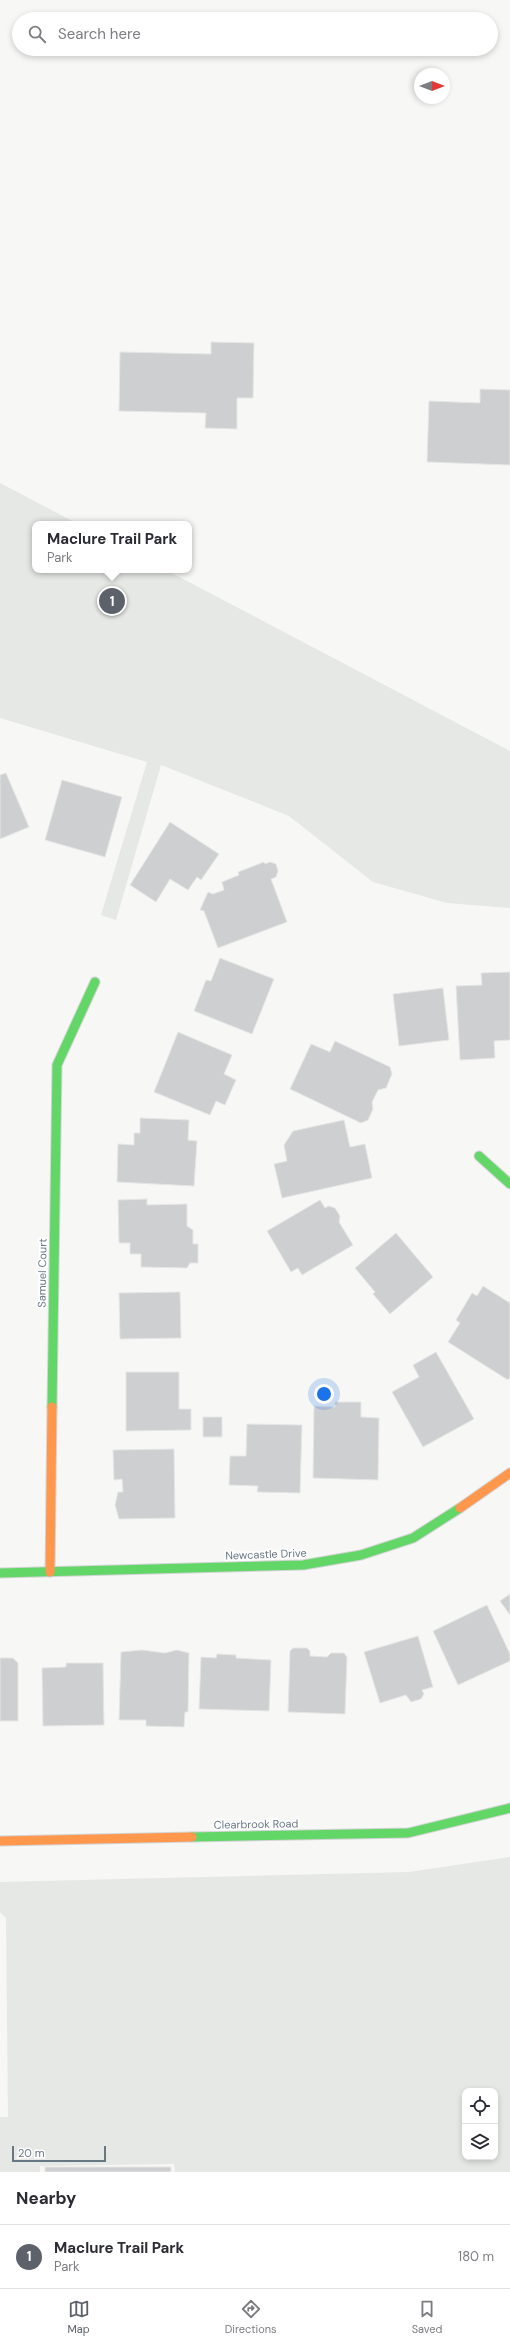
<!DOCTYPE html>
<html lang="en">
<head>
<meta charset="utf-8">
<style>
  body { margin:0; font-family:"DM Sans",sans-serif; background:#f7f7f7; color:#2b2b33 }
  .controls { position:absolute; right:12px; bottom:12px; display:grid; overflow:hidden; border-radius:8px; box-shadow:0 2px 6px #0003 }
  .controls button { width:36px; height:36px; display:grid; place-items:center; padding:0; border:0; border-bottom:1px solid #e1e1e2; background:#fff; color:#2b2b33; font:20px sans-serif }
  .compass { position:absolute; left:414px; top:68px; width:36px; height:36px; border-radius:50%; background:#fff; box-shadow:0 2px 6px #0003; rotate:90deg }
  .scale { position:absolute; left:12px; bottom:10px; width:94px; box-sizing:border-box; padding-left:4px; border:2px solid #687784; border-top:0; font-size:11px; line-height:14px; white-space:nowrap; color:#687784; -webkit-text-stroke:3px #fff; paint-order:stroke }
  .you { position:absolute; left:324px; top:1394px; width:14px; height:14px; margin:-10px; border:3px solid #fff; border-radius:50%; background:#1a73e8; box-shadow:0 0 0 6px #1a73e833 }
  .badge { display:grid; place-items:center; width:26px; height:26px; border-radius:50%; background:#5d6169; color:#fff; font-size:13px; font-weight:700 }
  .pin { position:absolute; translate:-50% -50%; border:2px solid #fff; box-shadow:0 1px 4px #0006 }
  .popup { position:absolute; left:32px; top:521px; width:160px; height:52px; box-sizing:border-box; display:grid; place-content:center; border-radius:8px; background:#fff; filter:drop-shadow(0 1px 3px #0005); font-size:13px; white-space:nowrap; color:#7c7c81 }
  .popup b { font-size:15px; color:#2b2b33 }
  .popup::after { content:''; position:absolute; left:50%; top:100%; margin-left:-8px; border:8px solid transparent; border-top-color:#fff }
  .list { margin:0; padding:0; list-style:none }
  h2 { display:flex; justify-content:space-between; align-items:center; height:52px; margin:0; padding:0 16px; font-size:17px }
  h2 small { font-size:13px; font-weight:400; color:#7c7c81 }
  .list li { display:grid; grid-template-columns:26px 1fr auto; gap:12px; align-items:center; box-sizing:border-box; height:64px; padding:0 16px; border-top:1px solid #e1e1e2 }
  .list b { display:block; font-size:15px; white-space:nowrap }
  .list p { margin:0; font-size:13px; white-space:nowrap; color:#7c7c81 }
  .list em { font-size:13px; font-style:normal; color:#7c7c81 }
  .icon { flex:none; width:22px; height:22px; fill:none; stroke:currentColor; stroke-width:2; stroke-linecap:round; stroke-linejoin:round }
  .map { position:relative; flex:none; width:510px; height:2172px; overflow:hidden }
  .search { position:absolute; background:#fff; box-shadow:0 2px 6px #0003; left:12px; right:12px; top:12px; height:44px; display:flex; align-items:center; gap:10px; box-sizing:border-box; padding:0 14px; border-radius:22px; color:#7c7c81; font-size:15px }
  .sheet { height:116px; background:#fff }
  nav { display:flex; justify-content:space-around; align-items:center; box-sizing:border-box; height:56px; border-top:1px solid #e1e1e2; background:#fff; font-size:11px; color:#7c7c81 }
  nav a { display:grid; justify-items:center; gap:2px }
  nav .on { color:#5d6169 }
  .map>svg:first-child { display:block }
  .green { fill:#e5e8e4; fill-rule:evenodd }
  .building { fill:#cecfd0; stroke:#e6e6e6 }
  .lines { fill:none; stroke-linecap:round; stroke-linejoin:round }
  .fast-casing { stroke:#d3d4d5; stroke-width:11 }
  .slow-casing { stroke:#d3d4d5; stroke-width:11 }
  .fast { stroke:#63d668; stroke-width:9 }
  .slow { stroke:#ff974d; stroke-width:9 }
  .labels { text-anchor:middle; dominant-baseline:central; stroke-width:4; stroke-linejoin:round; paint-order:stroke }
  .street-label { font-size:11px; fill:#687784; stroke:#fff }
</style>
</head>
<body>
<div class="map">
<svg width="510" height="2172" viewBox="0 0 510 2172">
  <rect width="100%" height="100%" fill="#f7f7f6"/>
  <path class="green" d="M 0,483 L 78,524 L 35,524 L 35,570 L 166,570 L 510,751 L 510,908 L 447,903 L 373,882 L 289,816 L 161,765 L 116,920 L 101,915 L 147,762 L 0,718 Z
    M 510,1857 L 510,2172 L 175,2172 L 174,2164 L 40,2166 L 40,2172 L 0,2172 L 0,2117 L 8,2117 L 6,1918 L 0,1912 L 0,1882 L 409,1872 ZM 465,2091 L 495,2091 L 495,2157 L 465,2157 Z"/>
  <path class="building" d="M 211,342 L 254,343 L 253,398 L 237,398 L 237,429 L 205,428 L 206,413 L 119,411 L 120,352 L 211,354 Z
    M 480,389 L 510,390 L 510,465 L 427,462 L 429,401 L 480,403 Z
    M 6,773 L 29,827 L 0,839 L 0,775 Z
    M 62,780 L 122,797 L 105,857 L 45,840 Z
    M 170,822 L 219,854 L 201,880 L 197,877 L 188,890 L 170,879 L 156,902 L 130,885 Z
    M 264,862 L 265,864 L 270,862 L 276,864 L 278,871 L 276,877 L 271,879 L 287,922 L 218,948 L 204,911 L 200,910 L 208,892 L 213,894 L 224,890 L 222,882 L 239,875 L 238,872 Z
    M 220,958 L 274,979 L 252,1034 L 194,1011 L 206,980 L 211,981 Z
    M 510,972 L 510,1040 L 494,1041 L 495,1058 L 460,1060 L 456,986 L 482,985 L 481,973 Z
    M 443,988 L 449,1040 L 399,1046 L 393,994 Z
    M 178,1032 L 232,1055 L 224,1074 L 236,1080 L 225,1105 L 216,1101 L 210,1115 L 154,1092 Z
    M 335,1041 L 390,1067 L 392,1074 L 386,1088 L 378,1090 L 372,1102 L 373,1109 L 368,1120 L 361,1123 L 290,1089 L 311,1044 L 330,1052 Z
    M 140,1118 L 189,1120 L 188,1140 L 197,1141 L 194,1186 L 117,1182 L 118,1144 L 134,1145 L 134,1133 L 140,1133 Z
    M 344,1120 L 350,1147 L 365,1144 L 372,1178 L 282,1198 L 274,1164 L 287,1161 L 284,1145 L 293,1131 Z
    M 147,1199 L 147,1205 L 187,1204 L 187,1226 L 193,1230 L 193,1244 L 198,1244 L 198,1263 L 190,1263 L 187,1268 L 141,1267 L 141,1254 L 130,1254 L 130,1243 L 119,1243 L 118,1200 Z
    M 320,1200 L 325,1208 L 329,1206 L 335,1208 L 340,1216 L 339,1222 L 353,1245 L 302,1275 L 298,1268 L 291,1272 L 267,1231 Z
    M 396,1233 L 433,1277 L 390,1314 L 373,1294 L 375,1292 L 355,1268 Z
    M 483,1286 L 510,1303 L 510,1377 L 508,1380 L 448,1342 L 460,1323 L 456,1320 L 472,1293 L 477,1296 Z
    M 180,1292 L 181,1338 L 120,1339 L 119,1293 Z
    M 436,1352 L 474,1419 L 423,1447 L 392,1392 L 419,1377 L 413,1365 Z
    M 126,1372 L 179,1372 L 179,1409 L 191,1409 L 191,1430 L 126,1431 Z
    M 335,1402 L 361,1402 L 361,1417 L 379,1418 L 378,1480 L 313,1478 L 314,1406 L 335,1407 Z
    M 203,1417 L 222,1417 L 222,1437 L 203,1437 Z
    M 247,1424 L 302,1425 L 300,1493 L 257,1492 L 258,1486 L 229,1485 L 230,1456 L 246,1456 Z
    M 174,1449 L 175,1518 L 119,1519 L 115,1505 L 118,1492 L 123,1492 L 122,1479 L 114,1480 L 113,1450 Z
    M 510,1594 L 510,1615 L 500,1601 Z
    M 487,1605 L 510,1654 L 510,1661 L 458,1685 L 433,1631 Z
    M 418,1636 L 433,1687 L 422,1690 L 424,1694 L 421,1699 L 411,1702 L 406,1695 L 380,1703 L 364,1652 Z
    M 293,1648 L 307,1648 L 310,1651 L 310,1656 L 327,1657 L 331,1653 L 344,1653 L 347,1657 L 345,1714 L 288,1712 L 290,1651 Z
    M 142,1650 L 165,1653 L 177,1650 L 189,1653 L 188,1712 L 185,1712 L 184,1727 L 146,1726 L 146,1720 L 119,1720 L 121,1652 Z
    M 217,1654 L 236,1655 L 236,1658 L 271,1660 L 269,1711 L 199,1709 L 201,1657 L 216,1658 Z
    M 0,1658 L 13,1658 L 18,1663 L 18,1721 L 0,1721 Z
    M 66,1663 L 103,1663 L 104,1725 L 43,1726 L 42,1668 L 66,1667 Z
    M 45,2167 L 171,2167 L 171,2172 L 45,2172 Z"/>
  <g class="lines">
    <defs>
      <path id="fast" d="M 479,1156 L 510,1184
        M 52,1407 L 57,1065 L 95,982
        M 0,1573 L 303,1565 L 361,1555 L 413,1538 L 460,1508
        M 192,1837 L 408,1833 L 510,1808"/>
      <path id="slow" d="M 460,1508 L 510,1473
        M 50,1572 L 52,1407
        M 0,1841 L 192,1837"/>
    </defs>
    <use href="#fast" class="fast-casing"/>
    <use href="#slow" class="slow-casing"/>
    <use href="#fast" class="fast"/>
    <use href="#slow" class="slow"/>
  </g>
  <g class="labels">
    <g class="street-label">
      <text transform="translate(42 1273) rotate(-89)">Samuel Court</text>
      <text transform="translate(266 1554) rotate(-2)">Newcastle Drive</text>
      <text transform="translate(256 1824) rotate(-1)">Clearbrook Road</text>
    </g>
  </g>
</svg>
<div class="controls">
<button><svg class="icon" aria-label="locate" viewBox="0 0 24 24"><circle cx="12" cy="12" r="6"/><path d="M12 2v4M12 18v4M2 12h4M18 12h4"/></svg></button>
<button><svg class="icon" aria-label="layers" viewBox="0 0 24 24"><path d="M12 4l9 5-9 5-9-5zM3 14l9 5 9-5"/></svg></button>
</div>
<svg class="compass" viewBox="-18 -18 36 36"><path d="M0-13l5 13h-10z" fill="#e53935"/><path d="M0 13l5-13h-10z" fill="#7c7c81"/></svg>
<div class="scale">20 m</div>
<div class="you"></div>
<div class="pin badge" style="left:112px;top:601px">1</div>
<div class="popup"><b>Maclure Trail Park</b>Park</div>
<div class="search"><svg class="icon" aria-label="search" viewBox="0 0 24 24"><circle cx="10" cy="10" r="6"/><path d="M15 15l6 6"/></svg>Search here</div>
</div>
<section class="sheet">
<h2>Nearby<small></small></h2>
<ul class="list">
<li><span class="badge">1</span><div><b>Maclure Trail Park</b><p>Park</p></div><em>180 m</em></li>
</ul>
</section>
<nav>
<a class="on"><svg class="icon" aria-label="map" viewBox="0 0 24 24"><path d="M3 6l6-2 6 2 6-2v14l-6 2-6-2-6 2zM9 4v14M15 6v14"/></svg>Map</a>
<a><svg class="icon" aria-label="directions" viewBox="0 0 24 24"><path d="M12 3l9 9-9 9-9-9zM9 14v-3h6M13 9l2 2-2 2"/></svg>Directions</a>
<a><svg class="icon" aria-label="saved" viewBox="0 0 24 24"><path d="M7 4h10v16l-5-4-5 4z"/></svg>Saved</a>
</nav>
</body>
</html>
